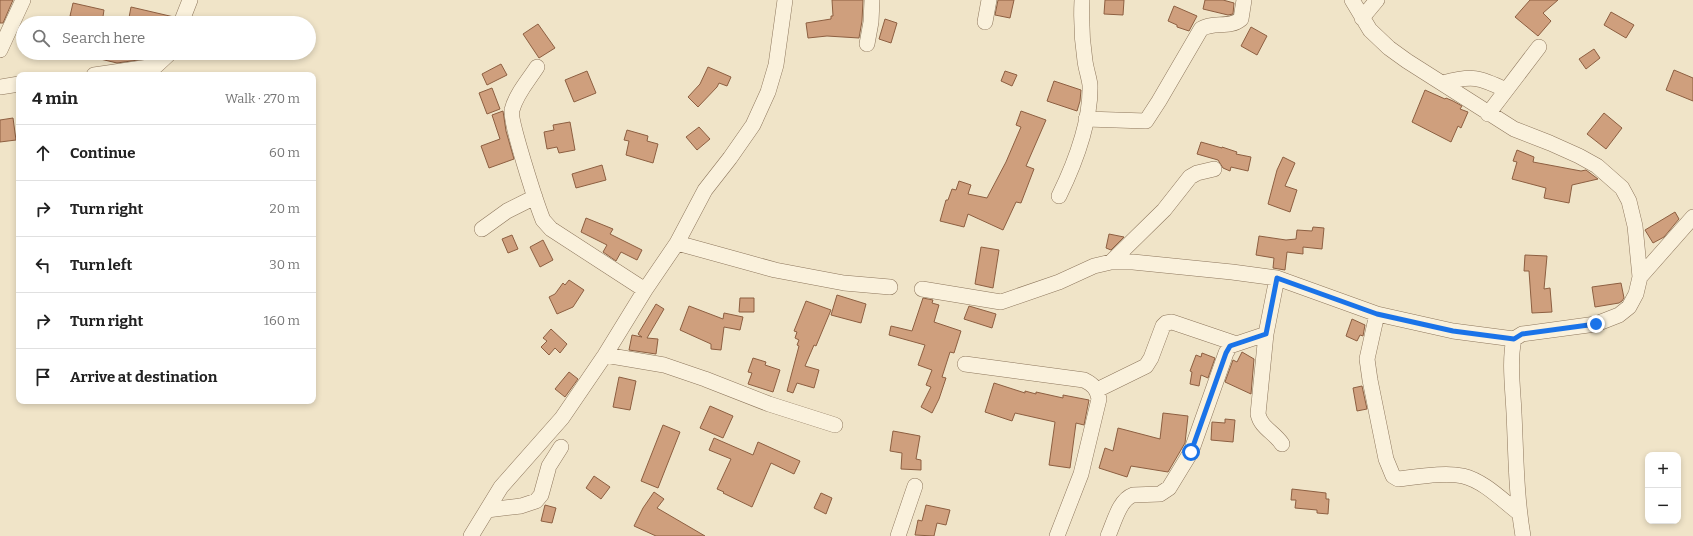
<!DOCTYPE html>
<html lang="en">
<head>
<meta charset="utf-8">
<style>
  body { margin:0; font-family:Bitter,serif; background:#f6f6f6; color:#222 }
  .controls { position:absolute; right:12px; bottom:12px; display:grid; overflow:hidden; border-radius:8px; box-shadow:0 2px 6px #0003 }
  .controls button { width:36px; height:36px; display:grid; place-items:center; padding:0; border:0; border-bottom:1px solid #e0e0e0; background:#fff; color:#222; font:20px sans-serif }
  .stop { position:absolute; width:12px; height:12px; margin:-9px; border:3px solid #1a73e8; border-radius:50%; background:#fff }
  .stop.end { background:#1a73e8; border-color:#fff; box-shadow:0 1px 4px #0008 }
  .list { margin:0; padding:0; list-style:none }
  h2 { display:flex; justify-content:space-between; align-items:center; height:52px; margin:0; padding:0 16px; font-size:17px }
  h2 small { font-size:13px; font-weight:400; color:#767676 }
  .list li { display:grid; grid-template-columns:26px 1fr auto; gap:12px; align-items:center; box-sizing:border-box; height:56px; padding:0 16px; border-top:1px solid #e0e0e0 }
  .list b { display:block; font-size:15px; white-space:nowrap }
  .list em { font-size:13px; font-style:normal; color:#767676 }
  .icon { flex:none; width:22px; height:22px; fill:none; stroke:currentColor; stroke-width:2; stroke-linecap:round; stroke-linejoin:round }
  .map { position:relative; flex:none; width:1693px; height:536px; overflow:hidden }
  .search { position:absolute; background:#fff; box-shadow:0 2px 6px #0003; left:16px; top:16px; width:300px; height:44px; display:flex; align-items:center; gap:10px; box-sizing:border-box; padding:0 14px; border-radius:22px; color:#767676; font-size:15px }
  .panel { position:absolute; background:#fff; box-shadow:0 2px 6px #0003; left:16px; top:72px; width:300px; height:332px; border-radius:8px }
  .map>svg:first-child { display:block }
  .building { fill:#cf9f7d; stroke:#8d5f41 }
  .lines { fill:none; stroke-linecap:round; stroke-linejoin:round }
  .minor-casing { stroke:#8d765c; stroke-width:16 }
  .minor { stroke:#faf1dc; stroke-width:15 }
  .route { stroke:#1a73e8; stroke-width:5 }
</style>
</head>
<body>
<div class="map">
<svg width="1693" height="536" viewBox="0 0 1693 536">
  <rect width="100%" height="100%" fill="#f0e4c8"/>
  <path class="building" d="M 0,0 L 13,0 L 3,23 L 0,23 Z
    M 832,0 L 863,0 L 862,21 L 859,38 L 827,36 L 808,38 L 806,23 L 831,19 L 831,16 L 833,16 Z
    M 998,0 L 1014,0 L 1010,18 L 995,15 Z
    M 1105,0 L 1124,0 L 1123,15 L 1104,14 Z
    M 1205,0 L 1223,0 L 1234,3 L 1233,14 L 1228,15 L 1203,9 Z
    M 1530,0 L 1558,0 L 1543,13 L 1551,21 L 1538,36 L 1515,17 Z
    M 73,3 L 104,10 L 102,23 L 77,23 L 78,18 L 70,16 Z
    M 1174,6 L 1197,16 L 1189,31 L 1177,27 L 1177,25 L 1168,21 Z
    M 131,7 L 174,17 L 172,23 L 128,23 Z
    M 1611,12 L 1634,25 L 1626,38 L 1604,25 Z
    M 885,19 L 897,23 L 891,43 L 879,39 Z
    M 538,24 L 555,48 L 539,58 L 523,34 Z
    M 1251,27 L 1267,36 L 1257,55 L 1241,46 Z
    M 1594,49 L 1600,58 L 1586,69 L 1579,59 Z
    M 96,53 L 155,53 L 152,58 L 117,63 L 96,58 Z
    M 501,64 L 507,75 L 487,85 L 482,74 Z
    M 708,67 L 731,77 L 727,86 L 719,83 L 717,87 L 698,107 L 688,97 L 700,84 Z
    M 1674,70 L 1693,78 L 1693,101 L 1666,90 Z
    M 587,71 L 596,93 L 574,102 L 565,80 Z
    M 1005,71 L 1017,75 L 1012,86 L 1001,81 Z
    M 1054,81 L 1081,90 L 1080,101 L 1077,111 L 1047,101 Z
    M 492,88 L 500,109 L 487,114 L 479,93 Z
    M 1425,90 L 1445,99 L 1446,98 L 1453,101 L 1462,106 L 1460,109 L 1468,112 L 1461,128 L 1458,126 L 1451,142 L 1412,122 Z
    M 503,111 L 506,131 L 514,159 L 489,168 L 481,146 L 500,139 L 492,115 Z
    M 1021,111 L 1046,120 L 1026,166 L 1034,169 L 1021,203 L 1016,202 L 1003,230 L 968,214 L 964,227 L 940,221 L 946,200 L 948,200 L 952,189 L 956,190 L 959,181 L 971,185 L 968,194 L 987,198 L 1006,162 L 1021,127 L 1016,125 Z
    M 1604,113 L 1622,128 L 1606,149 L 1587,134 Z
    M 13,118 L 16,140 L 0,142 L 0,120 Z
    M 570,122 L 575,150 L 559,153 L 557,147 L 547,149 L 544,132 L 554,130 L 553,125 Z
    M 699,127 L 710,139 L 697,150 L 686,137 Z
    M 627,130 L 648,136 L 647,141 L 658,144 L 653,163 L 626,155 L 629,141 L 624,140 Z
    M 1201,142 L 1222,148 L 1222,147 L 1237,152 L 1236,154 L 1251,157 L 1248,171 L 1231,167 L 1230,171 L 1223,168 L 1218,160 L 1197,154 Z
    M 1517,150 L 1534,157 L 1533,162 L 1581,171 L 1586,170 L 1598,179 L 1572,185 L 1569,203 L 1544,198 L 1546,188 L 1512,179 L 1517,162 L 1513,161 Z
    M 1283,157 L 1295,163 L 1285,186 L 1297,190 L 1290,212 L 1268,204 L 1277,170 Z
    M 602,165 L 606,180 L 576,188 L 572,174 Z
    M 1675,212 L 1679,219 L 1664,237 L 1653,243 L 1645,230 Z
    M 586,218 L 613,229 L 610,234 L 642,250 L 637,260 L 621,252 L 616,261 L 603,252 L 607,245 L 581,232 Z
    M 1313,227 L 1324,228 L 1322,249 L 1303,247 L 1303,254 L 1287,252 L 1285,270 L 1273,268 L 1274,258 L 1256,255 L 1259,236 L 1286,240 L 1296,239 L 1297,230 L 1312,231 Z
    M 1109,234 L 1124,237 L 1111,250 L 1106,248 Z
    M 512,235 L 518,249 L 508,253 L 502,239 Z
    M 543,240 L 553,260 L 540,267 L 530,247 Z
    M 981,247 L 999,250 L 993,288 L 975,284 Z
    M 1525,255 L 1547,256 L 1544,289 L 1550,288 L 1552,312 L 1532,313 L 1529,271 L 1524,271 Z
    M 569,280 L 584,290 L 573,307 L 557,314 L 549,297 L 555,294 L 563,283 L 565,285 Z
    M 1621,283 L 1624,298 L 1622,301 L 1619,303 L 1595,307 L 1592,287 Z
    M 837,295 L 866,304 L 861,323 L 831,315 Z
    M 740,298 L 754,298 L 754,312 L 739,312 Z
    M 923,298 L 933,300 L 932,303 L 939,305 L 934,322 L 961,331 L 954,353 L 950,352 L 942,377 L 946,378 L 939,399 L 932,413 L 921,407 L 931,387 L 926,385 L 932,370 L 918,365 L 925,345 L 889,335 L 891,326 L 912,331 Z
    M 806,301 L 831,310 L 816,346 L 814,345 L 805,366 L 819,370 L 814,388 L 797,383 L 793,393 L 787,391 L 799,346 L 797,345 L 799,340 L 795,338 L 797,332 L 794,331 Z
    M 656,304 L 664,309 L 647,338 L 658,339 L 656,354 L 629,350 L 632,335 L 642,337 L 638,334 Z
    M 689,306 L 723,319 L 724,313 L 743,317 L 740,330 L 724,327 L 721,350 L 711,349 L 711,344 L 680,330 Z
    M 969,306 L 996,314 L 992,328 L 964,319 Z
    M 1352,319 L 1365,325 L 1363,336 L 1360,335 L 1357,341 L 1346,336 Z
    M 551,329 L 567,344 L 560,353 L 555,348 L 549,355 L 541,347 L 547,341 L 543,338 Z
    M 1242,352 L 1254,359 L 1251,394 L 1225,382 L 1233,360 L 1237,362 Z
    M 1202,353 L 1215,358 L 1208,378 L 1201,375 L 1199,386 L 1190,384 L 1192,372 L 1190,371 L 1196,355 L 1201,357 Z
    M 753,358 L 766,362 L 765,365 L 780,370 L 773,392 L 748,384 L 752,373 L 748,372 Z
    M 569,372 L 578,379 L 565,397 L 555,389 Z
    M 619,377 L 636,381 L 630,410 L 613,407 Z
    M 994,383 L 1025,393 L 1025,391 L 1036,394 L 1036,392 L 1063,398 L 1063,395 L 1089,400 L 1084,425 L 1076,423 L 1070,468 L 1049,465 L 1055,422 L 1015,413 L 1012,421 L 985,412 Z
    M 1362,386 L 1367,409 L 1357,411 L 1353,388 Z
    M 710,406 L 733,416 L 723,438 L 700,428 Z
    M 1163,413 L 1188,416 L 1185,443 L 1168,472 L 1131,466 L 1127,477 L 1099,468 L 1105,448 L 1113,451 L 1118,428 L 1160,439 Z
    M 1225,419 L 1235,420 L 1233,442 L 1211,440 L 1212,422 L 1225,423 Z
    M 663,425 L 680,432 L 658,488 L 641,481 Z
    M 893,431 L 920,436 L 916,459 L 921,460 L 921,470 L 901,469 L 902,453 L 890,451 Z
    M 714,438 L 753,455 L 758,442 L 800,461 L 794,474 L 771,463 L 752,507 L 723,493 L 724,492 L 717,489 L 731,459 L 709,450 Z
    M 594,476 L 610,487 L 601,499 L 586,488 Z
    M 1292,489 L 1326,493 L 1326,499 L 1329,499 L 1328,514 L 1317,513 L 1317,510 L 1295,508 L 1296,500 L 1291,500 Z
    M 654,492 L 664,499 L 657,508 L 705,536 L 656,536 L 634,526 L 643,508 Z
    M 821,493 L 832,498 L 826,514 L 814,508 Z
    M 545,505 L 556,508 L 552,523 L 541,521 Z
    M 926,505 L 950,510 L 946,525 L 937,523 L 934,536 L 915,535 L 918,520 L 922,521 Z"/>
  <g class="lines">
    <defs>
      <path id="minor" d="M 1352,0 L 1370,30 L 1389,48 L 1407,61 L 1514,129 L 1550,143 L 1579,156 L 1597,166 L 1622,188 L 1629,201 L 1635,226 L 1640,277 L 1636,294 L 1629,307 L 1619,315 L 1596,324 L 1522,334 L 1514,339 C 1509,361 1513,390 1514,413 C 1516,454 1516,495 1523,536
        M 1362,18 L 1377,0
        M 985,22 L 989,0
        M 181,23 L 190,0
        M 867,44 L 871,22 L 872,0
        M 0,50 L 23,0
        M 537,67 C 528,81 516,94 512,110 C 509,120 537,205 543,220 L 551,229 L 645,290
        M 94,75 L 156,66 L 170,53
        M 1443,83 C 1472,75 1479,77 1506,90
        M 0,87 L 19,84
        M 1488,114 L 1539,47
        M 1086,119 L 1146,121 L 1159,101 L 1201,29 C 1214,21 1229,29 1241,19 L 1244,0
        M 1059,196 C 1075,163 1091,123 1090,85 C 1089,77 1086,69 1085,61 C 1082,41 1081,20 1082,0
        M 482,229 L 507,211 L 535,197
        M 677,243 L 775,270 L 844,283 L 890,287
        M 1111,262 L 1164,210 L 1190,177 L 1197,173 L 1214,169
        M 1640,277 L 1693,217
        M 1277,278 L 1266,334 L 1258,414 C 1261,428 1274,432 1282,444
        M 922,289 L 1001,302 L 1059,282 L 1094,266 L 1111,262 L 1133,262 L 1232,272 L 1277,278 L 1377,314 L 1453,331 L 1514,339
        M 1377,314 L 1367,359 L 1370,380 L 1386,459 L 1393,476 L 1398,479 C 1417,477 1444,472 1463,476 C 1484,481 1502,500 1519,513
        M 605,355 L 664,365 L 705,379 L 769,404 L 835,425
        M 965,364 L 1084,380 C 1094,385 1097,389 1099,399 L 1081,474 L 1057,536
        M 1097,390 L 1146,366 L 1151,358 L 1163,326 L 1166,323 L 1172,322 L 1234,343
        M 487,510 L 521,506 L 536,501 L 541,495 L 549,466 L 561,447
        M 471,536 L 501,487 L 562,418 L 605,355 L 645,290 L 677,243 L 705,190 L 730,158 L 753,125 L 768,92 L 776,65 L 785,0
        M 898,536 L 915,486
        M 1108,536 C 1114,523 1119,500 1133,495 L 1160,494 L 1169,488 L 1191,452 L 1226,353 L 1230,346 L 1266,334"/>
    </defs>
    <use href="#minor" class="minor-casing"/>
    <use href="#minor" class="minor"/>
  </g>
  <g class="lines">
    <path class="route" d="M 1191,452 L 1226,353 L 1230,346 L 1266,334 L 1277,278 L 1377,314 L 1453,331 L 1514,339 L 1522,334 L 1596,324"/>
  </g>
</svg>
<div class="controls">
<button>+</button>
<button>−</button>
</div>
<div class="stop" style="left:1191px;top:452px"></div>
<div class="stop end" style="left:1596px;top:324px"></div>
<div class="search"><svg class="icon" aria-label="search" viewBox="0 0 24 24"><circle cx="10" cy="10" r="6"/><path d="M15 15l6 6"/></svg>Search here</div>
<section class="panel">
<h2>4 min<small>Walk · 270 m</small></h2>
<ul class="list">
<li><svg class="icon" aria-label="ahead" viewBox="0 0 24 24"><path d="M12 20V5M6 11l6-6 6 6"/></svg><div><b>Continue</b></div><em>60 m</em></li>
<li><svg class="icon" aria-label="right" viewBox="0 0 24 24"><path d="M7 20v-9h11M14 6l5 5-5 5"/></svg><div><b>Turn right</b></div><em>20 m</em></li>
<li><svg class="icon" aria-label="left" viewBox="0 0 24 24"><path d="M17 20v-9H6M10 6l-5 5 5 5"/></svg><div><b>Turn left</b></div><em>30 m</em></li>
<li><svg class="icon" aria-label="right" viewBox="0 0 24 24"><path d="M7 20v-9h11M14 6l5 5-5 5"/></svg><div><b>Turn right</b></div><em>160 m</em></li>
<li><svg class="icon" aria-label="arrive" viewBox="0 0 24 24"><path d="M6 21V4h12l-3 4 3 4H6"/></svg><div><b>Arrive at destination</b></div></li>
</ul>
</section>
</div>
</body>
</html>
